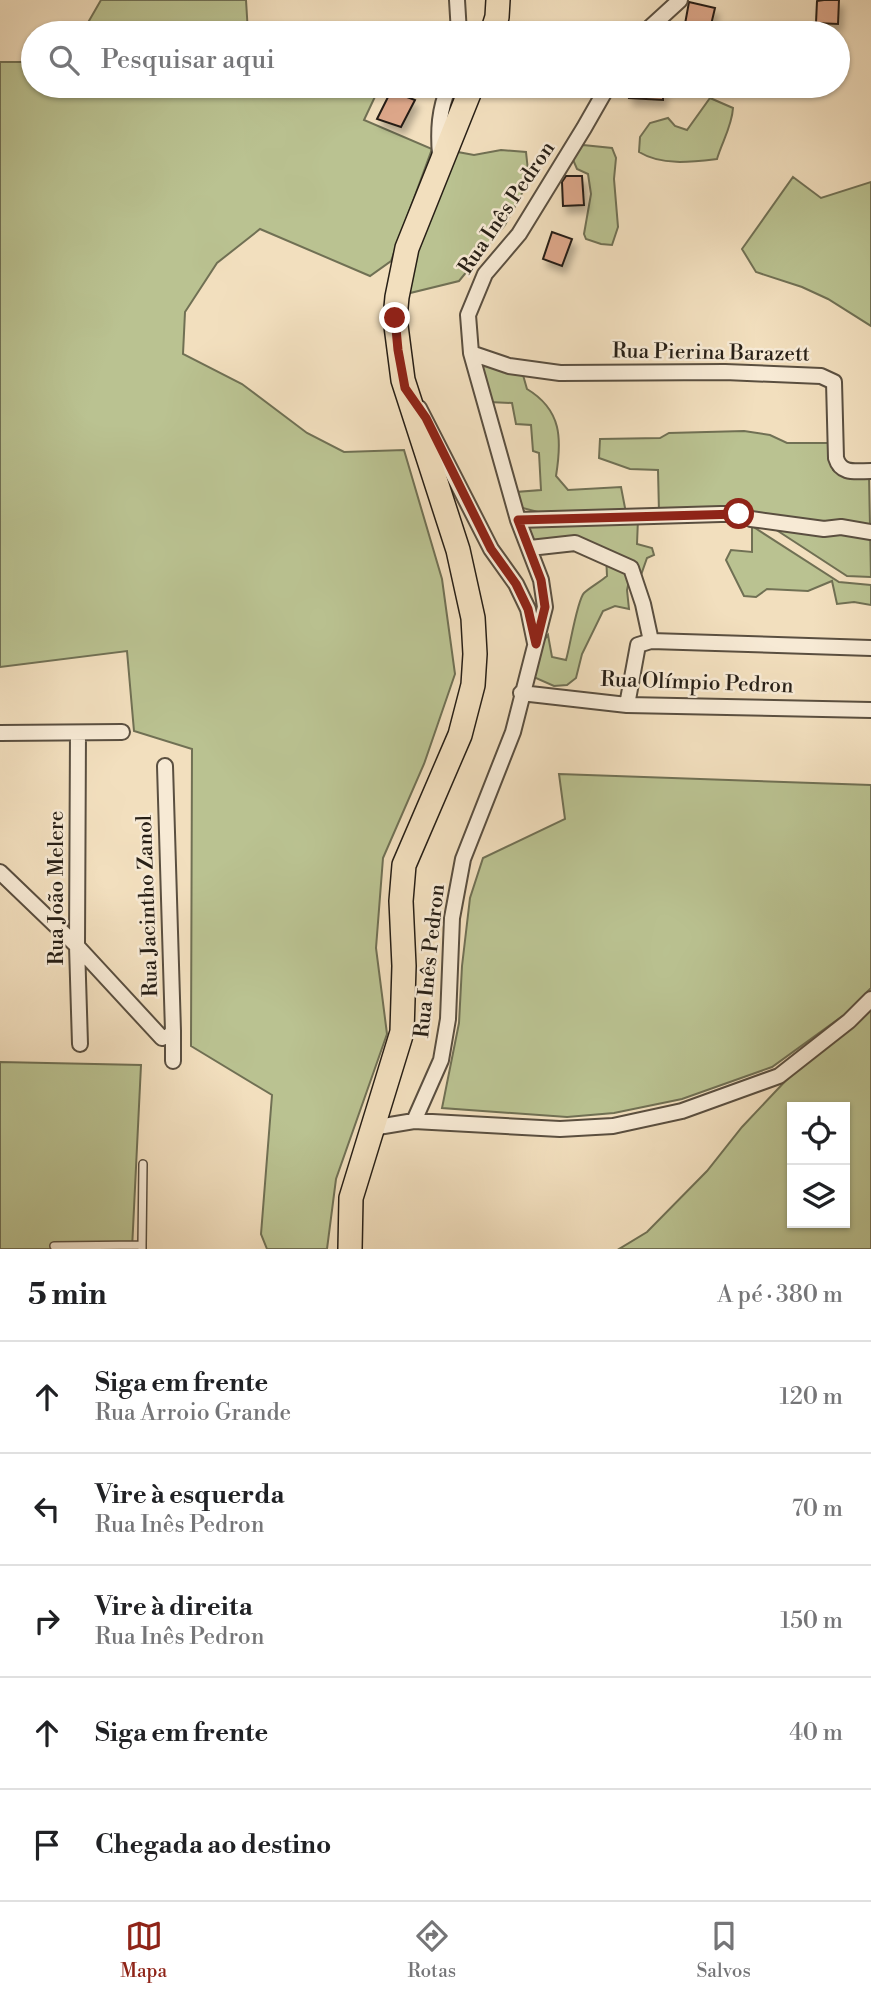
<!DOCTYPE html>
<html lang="pt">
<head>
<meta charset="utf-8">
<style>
  body { margin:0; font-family:"Libre Bodoni",serif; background:#f2f2f2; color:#202124 }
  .controls { position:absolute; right:21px; bottom:21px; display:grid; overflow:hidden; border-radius:0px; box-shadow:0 2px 5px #0004 }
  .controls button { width:63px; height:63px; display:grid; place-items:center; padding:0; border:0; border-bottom:2px solid #e0e0e0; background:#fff; color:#202124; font:35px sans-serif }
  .stop { position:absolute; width:21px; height:21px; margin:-16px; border:5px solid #8f2418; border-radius:50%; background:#fff }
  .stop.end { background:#8f2418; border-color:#fff; box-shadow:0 2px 7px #0008 }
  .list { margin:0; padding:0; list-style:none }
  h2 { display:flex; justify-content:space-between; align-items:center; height:91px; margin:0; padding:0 28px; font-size:30px }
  h2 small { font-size:23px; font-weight:400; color:#757577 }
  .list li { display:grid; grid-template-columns:46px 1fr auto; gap:21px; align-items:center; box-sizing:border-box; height:112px; padding:0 28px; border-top:2px solid #e0e0e0 }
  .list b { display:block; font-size:26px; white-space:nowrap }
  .list p { margin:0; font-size:23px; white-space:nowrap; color:#757577 }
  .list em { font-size:23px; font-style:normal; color:#757577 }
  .icon { flex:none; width:38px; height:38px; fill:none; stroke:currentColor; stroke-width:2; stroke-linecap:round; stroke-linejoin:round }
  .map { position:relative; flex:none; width:871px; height:1249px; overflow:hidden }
  .search { position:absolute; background:#fff; box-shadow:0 2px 5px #0004; left:21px; right:21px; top:21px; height:77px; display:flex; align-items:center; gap:18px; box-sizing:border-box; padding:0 24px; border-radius:38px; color:#757577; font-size:26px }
  .sheet { height:651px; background:#fff }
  nav { display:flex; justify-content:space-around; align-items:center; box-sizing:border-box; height:98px; border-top:2px solid #e0e0e0; background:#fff; font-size:19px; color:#757577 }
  nav a { display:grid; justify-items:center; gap:4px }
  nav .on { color:#8f2418 }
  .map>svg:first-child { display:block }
  .green { fill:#bac291; stroke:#707054; stroke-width:2; fill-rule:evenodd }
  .building { fill:#dca689; stroke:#271f16; stroke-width:2; filter:url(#shadow) }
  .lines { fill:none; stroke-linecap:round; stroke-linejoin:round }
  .lane-casing { stroke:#5a4f40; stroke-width:10 }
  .street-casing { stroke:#5a4f40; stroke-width:18 }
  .primary-casing { stroke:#271f16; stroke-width:26 }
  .lane { stroke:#f7ead5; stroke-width:7 }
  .street { stroke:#f7ead5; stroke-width:14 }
  .primary { stroke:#f2dfbe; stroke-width:23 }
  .route { stroke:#8f2418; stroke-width:9 }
  .labels { text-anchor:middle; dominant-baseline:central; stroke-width:5; stroke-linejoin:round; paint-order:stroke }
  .street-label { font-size:21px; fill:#271f16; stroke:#f7ead5 }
</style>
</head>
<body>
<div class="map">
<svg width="871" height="1249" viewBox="0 0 871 1249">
  <defs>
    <filter id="shadow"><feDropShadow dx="4" dy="7" stdDeviation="3.5" flood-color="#0004"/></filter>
  </defs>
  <rect width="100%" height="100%" fill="#f2dfbe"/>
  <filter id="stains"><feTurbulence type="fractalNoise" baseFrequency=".00286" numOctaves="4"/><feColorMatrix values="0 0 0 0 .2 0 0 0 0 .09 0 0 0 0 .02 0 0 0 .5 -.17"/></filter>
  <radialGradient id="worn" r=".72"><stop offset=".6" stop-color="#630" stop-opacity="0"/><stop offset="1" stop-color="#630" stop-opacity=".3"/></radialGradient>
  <path class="green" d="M 101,0 L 246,0 L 248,33 L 82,33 Z
    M 0,62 L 33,62 L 33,86 L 380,86 L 364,120 L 432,149 L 391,261 L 370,276 L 260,229 L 217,263 L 185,312 L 183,354 L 242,384 L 307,433 L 344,452 L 404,450 L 442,579 L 455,674 L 424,764 L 383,858 L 376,948 L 387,1034 L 336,1179 L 327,1249 L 267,1249 L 261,1234 L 272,1095 L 191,1046 L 192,749 L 134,731 L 127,651 L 0,667 Z
    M 710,98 L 733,108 C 732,126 722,142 717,159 C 692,162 662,166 639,152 L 640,137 L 650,123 L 668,118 L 675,126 L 687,130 Z
    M 583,145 L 612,148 L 616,158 L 614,179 L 618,227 L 612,245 L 601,244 L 586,239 L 584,234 L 591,194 L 588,174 L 577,169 L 571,155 Z
    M 501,150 L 526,152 L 529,180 L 505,225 L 459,281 L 402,295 L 452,151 L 474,155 Z
    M 793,177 L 821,198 L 871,182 L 871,326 L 828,299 L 802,287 L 756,272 L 742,249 Z
    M 480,365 L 493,366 L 523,375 L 527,389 C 562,410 562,439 556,476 L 568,490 L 621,487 L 626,513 L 557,517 L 519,507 L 516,492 L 541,490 L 539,453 L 533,451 L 531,425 L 516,424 L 512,403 L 489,402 Z
    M 744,431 L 770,435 L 787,443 L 830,443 L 833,470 L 842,475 L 869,475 L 871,577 L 847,576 L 741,507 L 659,512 L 658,470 L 630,469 L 599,458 L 600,439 L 660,438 L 669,433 Z
    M 638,519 L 637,544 L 652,548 L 654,555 L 647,558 L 641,575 L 631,572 L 627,590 L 629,609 L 615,606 L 603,611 L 582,654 L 576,678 L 567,685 L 554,686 L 529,675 L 541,644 L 548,635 L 552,657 L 566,660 C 570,647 577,600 584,593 C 589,588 600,582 607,576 L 606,554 L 530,543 L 523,526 Z
    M 752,526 L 839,582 L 871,585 L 871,605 L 854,602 L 837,604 L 832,581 L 808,591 L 767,589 L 756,597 L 744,596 L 726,560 L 731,550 L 752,552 Z
    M 559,774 L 871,785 L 871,988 L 844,1015 L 772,1067 L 682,1099 L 614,1113 L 567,1117 L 442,1108 L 459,1023 L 462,966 L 470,898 L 483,858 L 565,819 Z
    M 871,1005 L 871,1249 L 619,1249 L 647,1232 L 707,1171 L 742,1127 L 791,1075 ZM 792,1107 L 845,1107 L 845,1223 L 792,1223 Z
    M 0,1062 L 141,1065 L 132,1249 L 0,1249 Z"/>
  <path class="building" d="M 824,0 L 839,0 L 838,24 L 816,23 L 817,1 Z
    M 689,2 L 715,8 L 710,29 L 685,24 Z
    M 630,86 L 663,86 L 663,100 L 629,98 Z
    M 391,91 L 415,100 L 401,127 L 377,119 Z
    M 566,176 L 582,176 L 584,205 L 563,206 L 562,182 Z
    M 552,232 L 572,239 L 562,266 L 543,259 Z"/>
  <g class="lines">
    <defs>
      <path id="lane" d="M 142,1245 L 143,1164
        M 54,1246 L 142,1245 L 142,1249"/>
      <path id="street" d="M 457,0 L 459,33
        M 644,33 L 680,0
        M 440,156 C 438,130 439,110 449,86
        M 471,353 L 509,366 L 560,373 L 725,372 L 821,376 L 834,382 L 836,458 C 841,475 856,471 871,471
        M 419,408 L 491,549 L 516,584 L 528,609 L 535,643
        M 518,520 L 721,514 L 739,514 L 751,519 L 824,529 L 841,527 L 871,532
        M 530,548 L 575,543 L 631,568 L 643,604 L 651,641
        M 521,693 L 627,705 L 871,710
        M 627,705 L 638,645 L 651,641 L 871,648
        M 0,733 L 122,732
        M 78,733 L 77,946 L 80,1044
        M 0,872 L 77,946 L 162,1038 L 170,1035 L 173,1031 L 165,766
        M 173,1031 L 173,1061
        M 414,1121 L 441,1060 L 448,1019 L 452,918 L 463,859 L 513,732 L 545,607 L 541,580 L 518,520 L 471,353 L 468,315 L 485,274 L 519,234 L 584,128 L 608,86
        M 372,1128 L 414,1121 L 560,1129 L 613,1126 L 682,1111 L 779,1076 L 849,1021 L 871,999"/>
      <path id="primary" d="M 492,33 L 497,17 L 498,0
        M 350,1249 L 351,1198 L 402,1032 L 404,966 L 401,901 L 404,865 L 460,735 L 473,685 L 475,654 L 473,618 L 458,550 L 403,380 L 395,318 L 397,297 L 407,248 L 472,86"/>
    </defs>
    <use href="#lane" class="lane-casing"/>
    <use href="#street" class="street-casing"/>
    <use href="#primary" class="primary-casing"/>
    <use href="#lane" class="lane"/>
    <use href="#street" class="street"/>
    <use href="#primary" class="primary"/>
  </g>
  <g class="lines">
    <path class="route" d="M 395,318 L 398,350 L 405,388 L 426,418 L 491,549 L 516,584 L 528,609 L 536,644 L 545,607 L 541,580 L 518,520 L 739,514"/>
  </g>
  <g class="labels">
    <g class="street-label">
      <text transform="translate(507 208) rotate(-56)">Rua Inês Pedron</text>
      <text transform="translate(711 353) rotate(1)">Rua Pierina Barazett</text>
      <text transform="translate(697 683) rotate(2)">Rua Olímpio Pedron</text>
      <text transform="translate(57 888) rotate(-90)">Rua João Melere</text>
      <text transform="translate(148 906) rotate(-92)">Rua Jacintho Zanol</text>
      <text transform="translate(430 961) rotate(-84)">Rua Inês Pedron</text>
    </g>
  </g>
  <rect width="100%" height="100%" filter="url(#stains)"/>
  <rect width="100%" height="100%" fill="url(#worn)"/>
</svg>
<div class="controls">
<button><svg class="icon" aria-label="locate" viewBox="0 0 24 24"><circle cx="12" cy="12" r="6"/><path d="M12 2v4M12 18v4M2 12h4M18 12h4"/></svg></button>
<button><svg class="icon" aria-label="layers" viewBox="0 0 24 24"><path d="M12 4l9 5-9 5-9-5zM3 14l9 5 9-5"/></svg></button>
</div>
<div class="stop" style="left:739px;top:514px"></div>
<div class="stop end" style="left:395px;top:318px"></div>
<div class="search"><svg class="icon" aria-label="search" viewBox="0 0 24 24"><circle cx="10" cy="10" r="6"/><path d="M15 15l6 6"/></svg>Pesquisar aqui</div>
</div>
<section class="sheet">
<h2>5 min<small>A pé · 380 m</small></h2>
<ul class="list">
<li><svg class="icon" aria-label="ahead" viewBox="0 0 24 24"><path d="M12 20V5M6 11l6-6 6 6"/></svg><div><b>Siga em frente</b><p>Rua Arroio Grande</p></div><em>120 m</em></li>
<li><svg class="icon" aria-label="left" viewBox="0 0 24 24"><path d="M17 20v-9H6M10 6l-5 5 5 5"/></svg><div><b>Vire à esquerda</b><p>Rua Inês Pedron</p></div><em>70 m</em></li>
<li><svg class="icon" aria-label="right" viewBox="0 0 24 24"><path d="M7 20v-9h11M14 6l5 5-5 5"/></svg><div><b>Vire à direita</b><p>Rua Inês Pedron</p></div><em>150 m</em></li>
<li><svg class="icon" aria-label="ahead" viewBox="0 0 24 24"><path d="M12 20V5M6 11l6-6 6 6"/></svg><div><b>Siga em frente</b></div><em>40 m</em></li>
<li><svg class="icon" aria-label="arrive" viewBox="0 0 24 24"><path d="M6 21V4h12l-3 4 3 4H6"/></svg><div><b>Chegada ao destino</b></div></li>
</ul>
</section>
<nav>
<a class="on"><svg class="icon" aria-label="map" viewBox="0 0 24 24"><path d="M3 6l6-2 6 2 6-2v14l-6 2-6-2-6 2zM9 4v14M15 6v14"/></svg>Mapa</a>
<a><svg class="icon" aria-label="directions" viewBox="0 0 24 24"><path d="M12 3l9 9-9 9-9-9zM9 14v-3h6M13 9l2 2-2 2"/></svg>Rotas</a>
<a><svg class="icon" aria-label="saved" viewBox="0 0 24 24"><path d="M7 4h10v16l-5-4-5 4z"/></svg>Salvos</a>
</nav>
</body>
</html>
